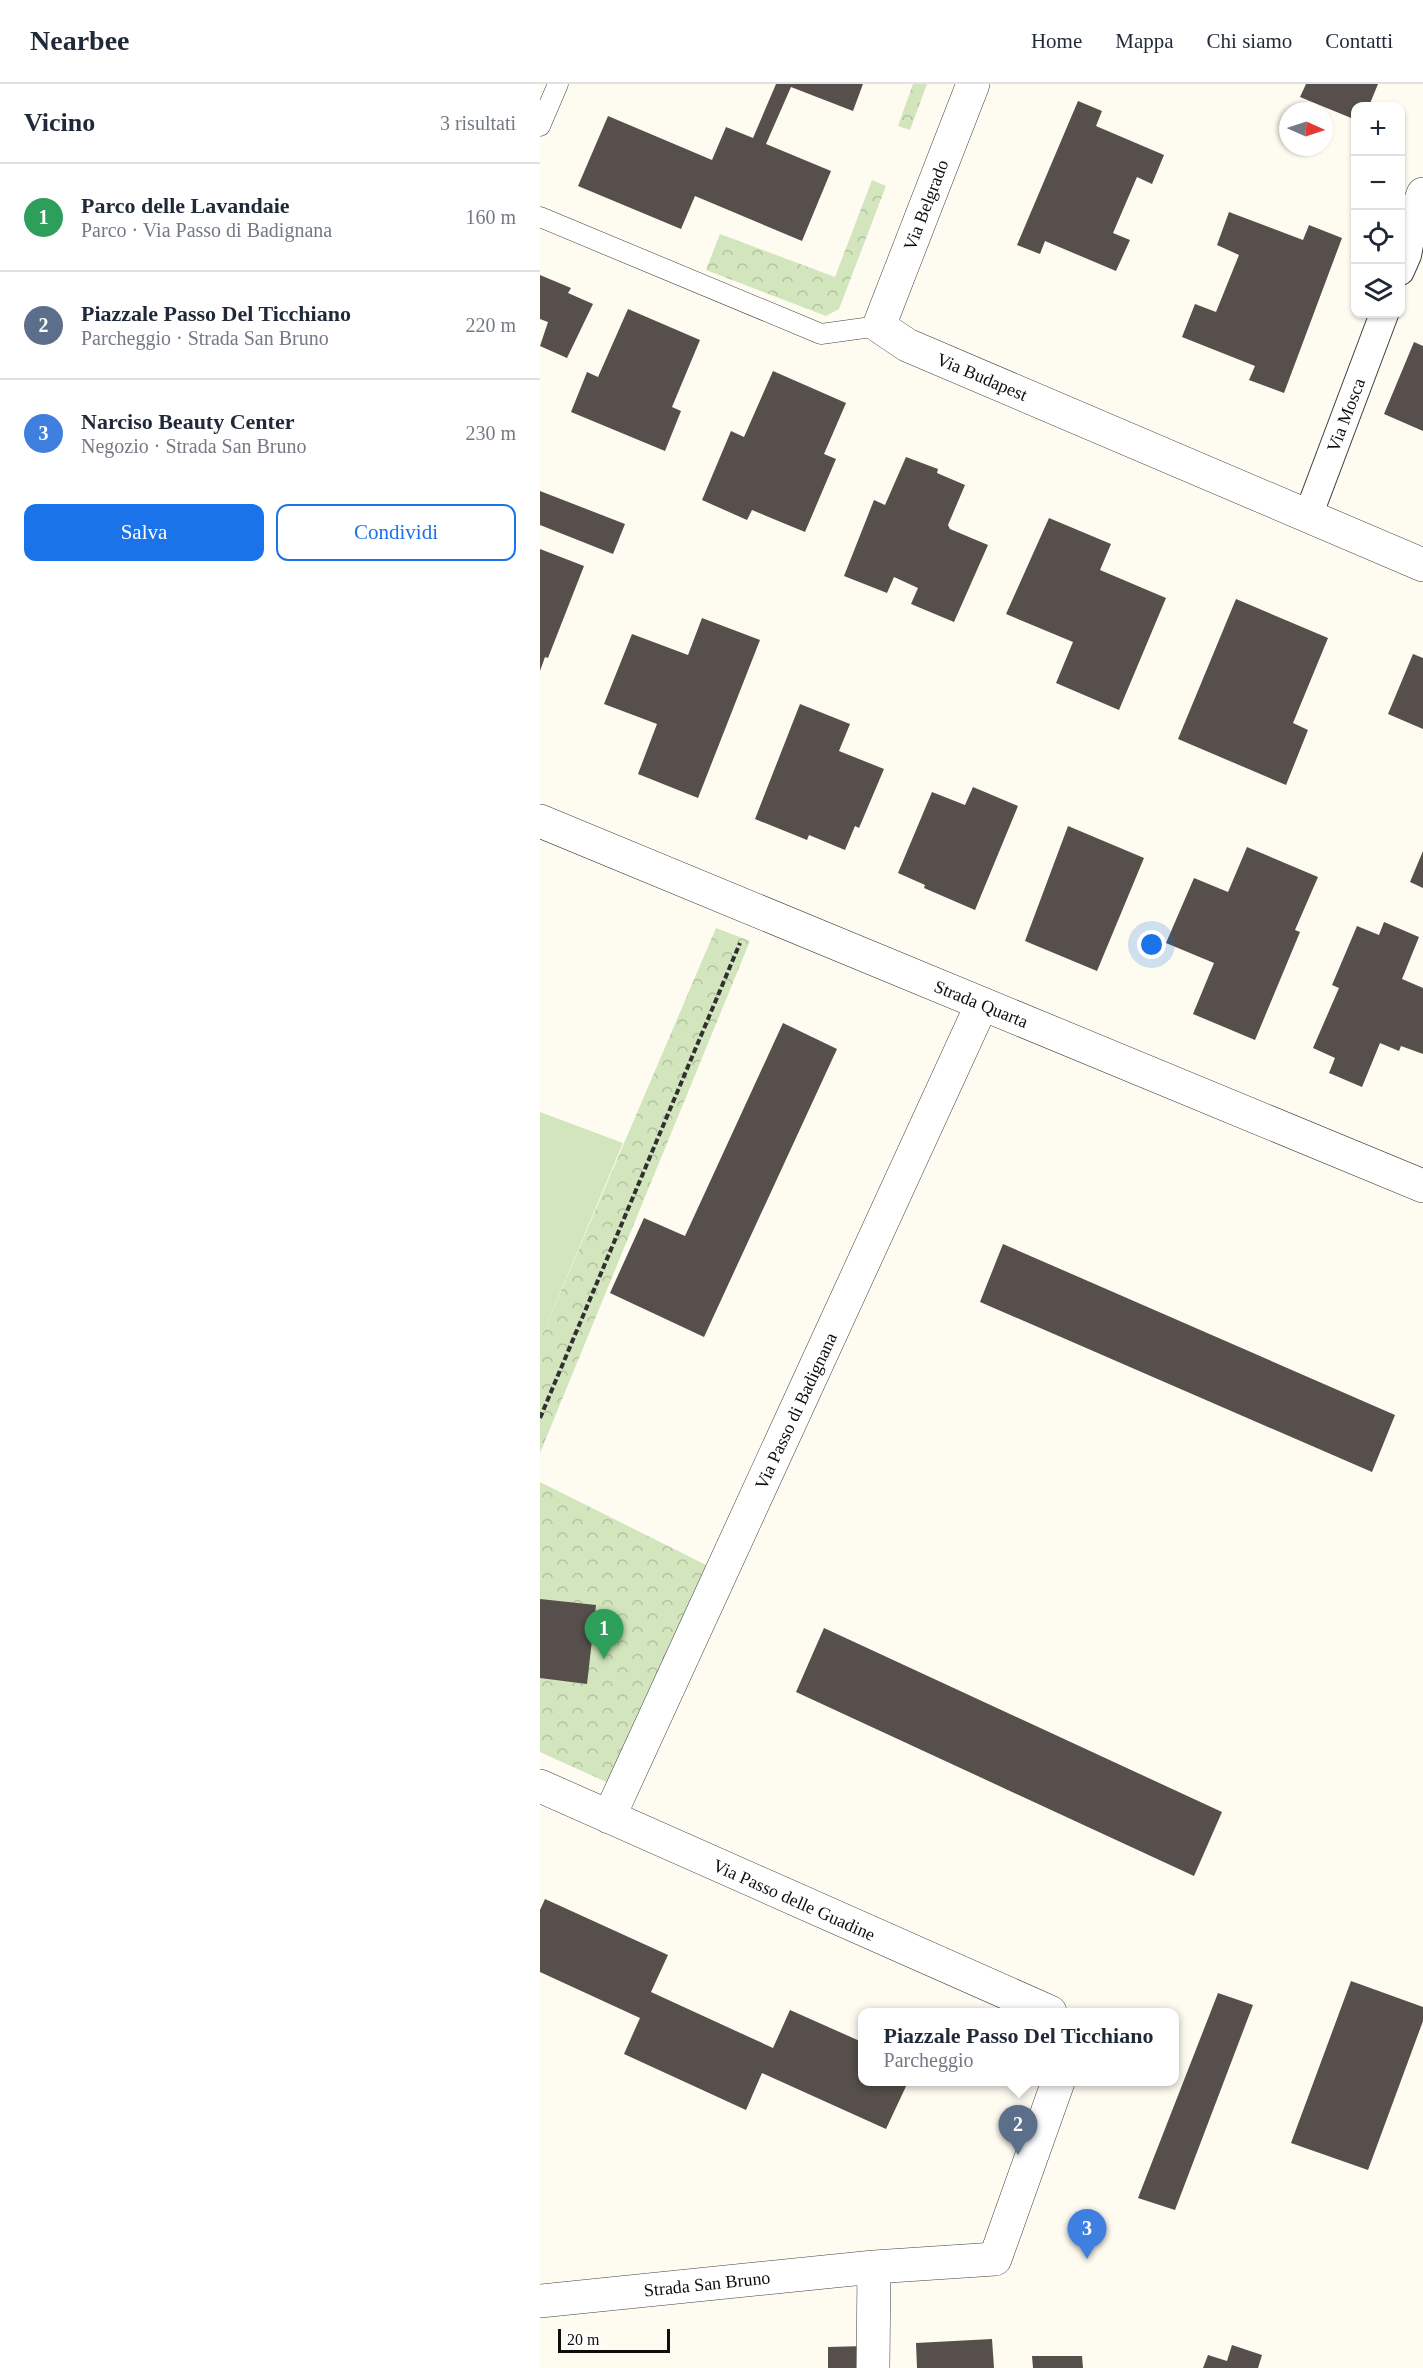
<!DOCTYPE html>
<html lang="it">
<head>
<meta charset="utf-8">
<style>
  body { margin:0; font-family:Georgia,serif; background:#f2f2f3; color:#1f2937 }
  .controls { position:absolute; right:18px; top:18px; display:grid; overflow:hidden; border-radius:12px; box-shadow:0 2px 4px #0004 }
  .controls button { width:54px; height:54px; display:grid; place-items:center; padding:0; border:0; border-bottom:2px solid #e0e1e3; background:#fff; color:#1f2937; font:30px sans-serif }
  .compass { position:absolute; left:739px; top:18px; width:54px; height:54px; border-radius:50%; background:#fff; box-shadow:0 2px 4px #0004; rotate:93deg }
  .scale { position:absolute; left:18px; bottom:15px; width:112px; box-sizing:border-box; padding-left:6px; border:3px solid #0e0e0e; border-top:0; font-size:16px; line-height:21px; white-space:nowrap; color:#0e0e0e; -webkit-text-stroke:4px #fff; paint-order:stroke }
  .you { position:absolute; left:612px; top:861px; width:21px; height:21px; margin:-15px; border:4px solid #fff; border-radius:50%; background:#1a73e8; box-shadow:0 0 0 9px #1a73e833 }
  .badge { display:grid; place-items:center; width:39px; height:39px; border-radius:50%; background:#1a73e8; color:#fff; font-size:20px; font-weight:700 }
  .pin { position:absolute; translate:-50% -50px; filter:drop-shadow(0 2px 3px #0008) }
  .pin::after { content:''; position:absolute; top:32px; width:21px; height:18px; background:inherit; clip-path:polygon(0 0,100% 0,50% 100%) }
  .popup { position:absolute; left:318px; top:1924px; width:321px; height:78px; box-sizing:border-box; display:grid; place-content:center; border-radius:12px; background:#fff; filter:drop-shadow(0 2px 4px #0005); font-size:20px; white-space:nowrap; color:#747a83 }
  .popup b { font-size:22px; color:#1f2937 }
  .popup::after { content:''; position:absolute; left:50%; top:100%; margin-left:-12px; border:12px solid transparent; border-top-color:#fff }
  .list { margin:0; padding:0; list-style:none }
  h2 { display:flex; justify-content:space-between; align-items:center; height:78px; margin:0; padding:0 24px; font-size:26px }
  h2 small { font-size:20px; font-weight:400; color:#747a83 }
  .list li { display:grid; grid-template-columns:39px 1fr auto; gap:18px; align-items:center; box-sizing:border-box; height:108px; padding:0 24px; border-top:2px solid #e0e1e3 }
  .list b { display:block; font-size:22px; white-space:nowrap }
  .list p { margin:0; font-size:20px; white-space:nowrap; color:#747a83 }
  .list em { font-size:20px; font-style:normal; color:#747a83 }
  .actions { display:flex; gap:12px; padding:18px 24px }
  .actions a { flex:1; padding:14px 0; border:2px solid #1a73e8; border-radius:12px; text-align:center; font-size:21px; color:#1a73e8 }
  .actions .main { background:#1a73e8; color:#fff }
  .icon { flex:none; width:33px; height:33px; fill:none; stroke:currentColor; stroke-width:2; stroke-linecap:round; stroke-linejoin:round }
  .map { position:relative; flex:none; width:883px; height:2284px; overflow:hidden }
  header { display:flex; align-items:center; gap:36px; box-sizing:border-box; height:84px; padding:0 30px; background:#fff; border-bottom:2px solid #e0e1e3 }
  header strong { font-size:28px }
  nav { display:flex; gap:33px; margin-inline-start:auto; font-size:21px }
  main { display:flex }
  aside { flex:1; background:#fff }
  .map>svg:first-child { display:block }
  .park { fill:url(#park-crowns) }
  .garden { fill:#d2e5bd }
  .building { fill:#564f4c }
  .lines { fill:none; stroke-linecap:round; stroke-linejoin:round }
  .service-casing { stroke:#414141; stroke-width:21 }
  .pedestrian-casing { stroke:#414141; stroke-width:30 }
  .minor-casing { stroke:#414141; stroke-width:34 }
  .tertiary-casing { stroke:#414141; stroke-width:34 }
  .path { stroke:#303030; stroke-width:4; stroke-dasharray:6 3; stroke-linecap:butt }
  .service { stroke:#fff; stroke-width:20 }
  .pedestrian { stroke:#fff; stroke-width:28 }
  .minor { stroke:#fff; stroke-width:33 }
  .tertiary { stroke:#fff; stroke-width:33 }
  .labels { text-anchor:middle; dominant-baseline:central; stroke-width:6; stroke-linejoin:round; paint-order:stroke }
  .street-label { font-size:18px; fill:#0e0e0e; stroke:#fff }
</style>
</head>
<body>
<header>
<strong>Nearbee</strong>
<nav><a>Home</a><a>Mappa</a><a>Chi siamo</a><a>Contatti</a></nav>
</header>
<main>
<aside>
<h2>Vicino<small>3 risultati</small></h2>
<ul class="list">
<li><span class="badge" style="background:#2e9e5b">1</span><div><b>Parco delle Lavandaie</b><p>Parco · Via Passo di Badignana</p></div><em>160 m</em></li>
<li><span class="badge" style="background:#5c6f8a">2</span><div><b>Piazzale Passo Del Ticchiano</b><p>Parcheggio · Strada San Bruno</p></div><em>220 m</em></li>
<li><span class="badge" style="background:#3f7fe0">3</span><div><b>Narciso Beauty Center</b><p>Negozio · Strada San Bruno</p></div><em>230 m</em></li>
</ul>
<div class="actions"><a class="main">Salva</a><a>Condividi</a></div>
</aside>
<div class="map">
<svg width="883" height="2284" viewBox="0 0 883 2284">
  <defs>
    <pattern id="park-crowns" width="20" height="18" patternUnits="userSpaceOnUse" patternTransform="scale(1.5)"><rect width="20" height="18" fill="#d2e5bd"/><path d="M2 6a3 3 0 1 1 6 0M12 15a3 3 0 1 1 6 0" fill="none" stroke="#b3c3a1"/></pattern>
  </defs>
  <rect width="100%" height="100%" fill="#fefbf1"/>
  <path class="park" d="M 373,0 L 387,0 L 370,46 L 358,42 Z
    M 332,96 L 346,102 L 299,225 L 286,232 L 166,186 L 180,150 L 295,193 Z
    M 176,844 L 210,857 L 0,1369 L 0,1256 Z
    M 0,1398 L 168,1482 L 73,1701 L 0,1668 Z"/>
  <path class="garden" d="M 0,1028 L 83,1059 L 0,1256 Z"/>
  <path class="building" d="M 236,0 L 323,0 L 313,27 L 251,3 L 226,60 L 291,87 L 262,157 L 155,112 L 141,145 L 38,102 L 68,32 L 172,76 L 186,43 L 213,54 Z
    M 766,0 L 838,0 L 829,22 L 816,22 L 816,36 L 760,13 Z
    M 538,17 L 562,27 L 556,42 L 624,71 L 612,100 L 597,93 L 573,149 L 590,156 L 576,187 L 505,157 L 500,170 L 477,161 Z
    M 689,128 L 763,156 L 769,141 L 802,154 L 744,309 L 709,296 L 715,282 L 642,253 L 655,220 L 676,228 L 699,171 L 677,161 Z
    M 0,191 L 31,204 L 28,209 L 53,220 L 27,274 L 0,262 L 8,238 L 0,235 Z
    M 88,225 L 160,256 L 132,323 L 141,327 L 125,367 L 31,328 L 47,288 L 58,293 Z
    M 874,258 L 883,262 L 883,347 L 844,330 Z
    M 233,287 L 306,319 L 284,370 L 296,375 L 265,448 L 212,426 L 207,436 L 162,416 L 191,347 L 204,353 Z
    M 366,373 L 398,385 L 397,389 L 425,401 L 408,441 L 410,445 L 448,461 L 414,538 L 371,520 L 378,504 L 354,493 L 347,509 L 304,492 L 334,416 L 345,421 Z
    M 0,407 L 85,440 L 73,470 L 0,441 Z
    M 509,434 L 571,460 L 560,486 L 626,514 L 579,626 L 516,599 L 533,558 L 466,530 Z
    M 0,465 L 44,482 L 8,574 L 5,573 L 0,587 Z
    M 696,515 L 788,554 L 753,639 L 768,646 L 746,701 L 638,655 Z
    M 162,534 L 220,556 L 158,714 L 98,690 L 117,640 L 64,620 L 92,550 L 148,571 Z
    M 873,570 L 883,574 L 883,645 L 848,630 Z
    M 260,620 L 310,640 L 299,667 L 344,685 L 319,744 L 315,742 L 305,766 L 269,751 L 267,756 L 215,735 Z
    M 433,703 L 478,722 L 435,826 L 384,804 L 385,801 L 358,789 L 392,708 L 425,721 Z
    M 528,742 L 604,774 L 557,887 L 485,857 Z
    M 707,763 L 778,793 L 755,846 L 760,848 L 715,956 L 653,930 L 674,879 L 626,859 L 654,794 L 688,808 Z
    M 883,767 L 883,804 L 870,798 Z
    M 844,838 L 879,853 L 862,895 L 883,904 L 883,970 L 861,962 L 859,967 L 840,959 L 822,1003 L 789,989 L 795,974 L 773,964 L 799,904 L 792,901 L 817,842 L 839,851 Z
    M 243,939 L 297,965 L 164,1253 L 70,1209 L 104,1134 L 145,1152 Z
    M 463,1160 L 855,1331 L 832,1388 L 440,1218 Z
    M 0,1515 L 56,1521 L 47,1600 L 0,1594 Z
    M 284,1544 L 682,1728 L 654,1792 L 256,1608 Z
    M 5,1815 L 128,1871 L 111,1908 L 233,1964 L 250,1926 L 322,1958 L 322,1998 L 368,1998 L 346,2045 L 222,1989 L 206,2026 L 84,1970 L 100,1934 L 0,1888 L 0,1826 Z
    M 811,1897 L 883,1923 L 883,1937 L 828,2086 L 751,2059 Z
    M 678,1909 L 713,1921 L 635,2126 L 598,2114 Z
    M 452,2255 L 454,2284 L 377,2284 L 376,2259 Z
    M 692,2261 L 722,2271 L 718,2284 L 663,2284 L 668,2271 L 687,2277 Z
    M 325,2262 L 325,2284 L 288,2284 L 288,2263 Z
    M 492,2272 L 542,2272 L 543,2284 L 493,2284 Z"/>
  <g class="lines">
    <defs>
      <path id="service" d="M 0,42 L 18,0
        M 0,133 L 281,250 L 339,242"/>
      <path id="pedestrian" d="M 860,187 L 867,171 L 874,135
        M 768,432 L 844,230"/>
      <path id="minor" d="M 433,0 L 339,242 L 367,261 L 883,481
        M 874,135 L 883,110
        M 0,1702 L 510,1928
        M 69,1733 L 442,920
        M 0,2217 L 334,2183 L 455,2175 L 518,1998
        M 333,2284 L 334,2183"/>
      <path id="tertiary" d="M 0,737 L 883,1102"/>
    </defs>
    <use href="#service" class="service-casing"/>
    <use href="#pedestrian" class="pedestrian-casing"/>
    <use href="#minor" class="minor-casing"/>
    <use href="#tertiary" class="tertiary-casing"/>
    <path class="path" d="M 0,1334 L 200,859"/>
    <use href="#service" class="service"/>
    <use href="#pedestrian" class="pedestrian"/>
    <use href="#minor" class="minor"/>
    <use href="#tertiary" class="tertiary"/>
  </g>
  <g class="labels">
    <g class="street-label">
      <text transform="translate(386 121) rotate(-69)">Via Belgrado</text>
      <text transform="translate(442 293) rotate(23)">Via Budapest</text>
      <text transform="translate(806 331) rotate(-69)">Via Mosca</text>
      <text transform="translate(441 920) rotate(22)">Strada Quarta</text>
      <text transform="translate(256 1327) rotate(-65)">Via Passo di Badignana</text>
      <text transform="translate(254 1816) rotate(24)">Via Passo delle Guadine</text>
      <text transform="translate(167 2200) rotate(-6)">Strada San Bruno</text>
    </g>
  </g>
</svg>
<div class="controls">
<button>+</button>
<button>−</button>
<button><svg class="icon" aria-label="locate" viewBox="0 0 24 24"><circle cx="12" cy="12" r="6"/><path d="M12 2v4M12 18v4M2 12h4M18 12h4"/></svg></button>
<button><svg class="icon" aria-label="layers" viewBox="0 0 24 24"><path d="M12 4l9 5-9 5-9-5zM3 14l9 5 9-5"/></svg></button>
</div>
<svg class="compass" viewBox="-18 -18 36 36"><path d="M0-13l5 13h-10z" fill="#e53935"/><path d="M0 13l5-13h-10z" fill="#747a83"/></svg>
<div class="scale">20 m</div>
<div class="you"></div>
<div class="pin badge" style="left:64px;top:1575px;background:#2e9e5b">1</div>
<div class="pin badge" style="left:478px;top:2071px;background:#5c6f8a">2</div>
<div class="popup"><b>Piazzale Passo Del Ticchiano</b>Parcheggio</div>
<div class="pin badge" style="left:547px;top:2175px;background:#3f7fe0">3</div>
</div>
</main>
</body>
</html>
